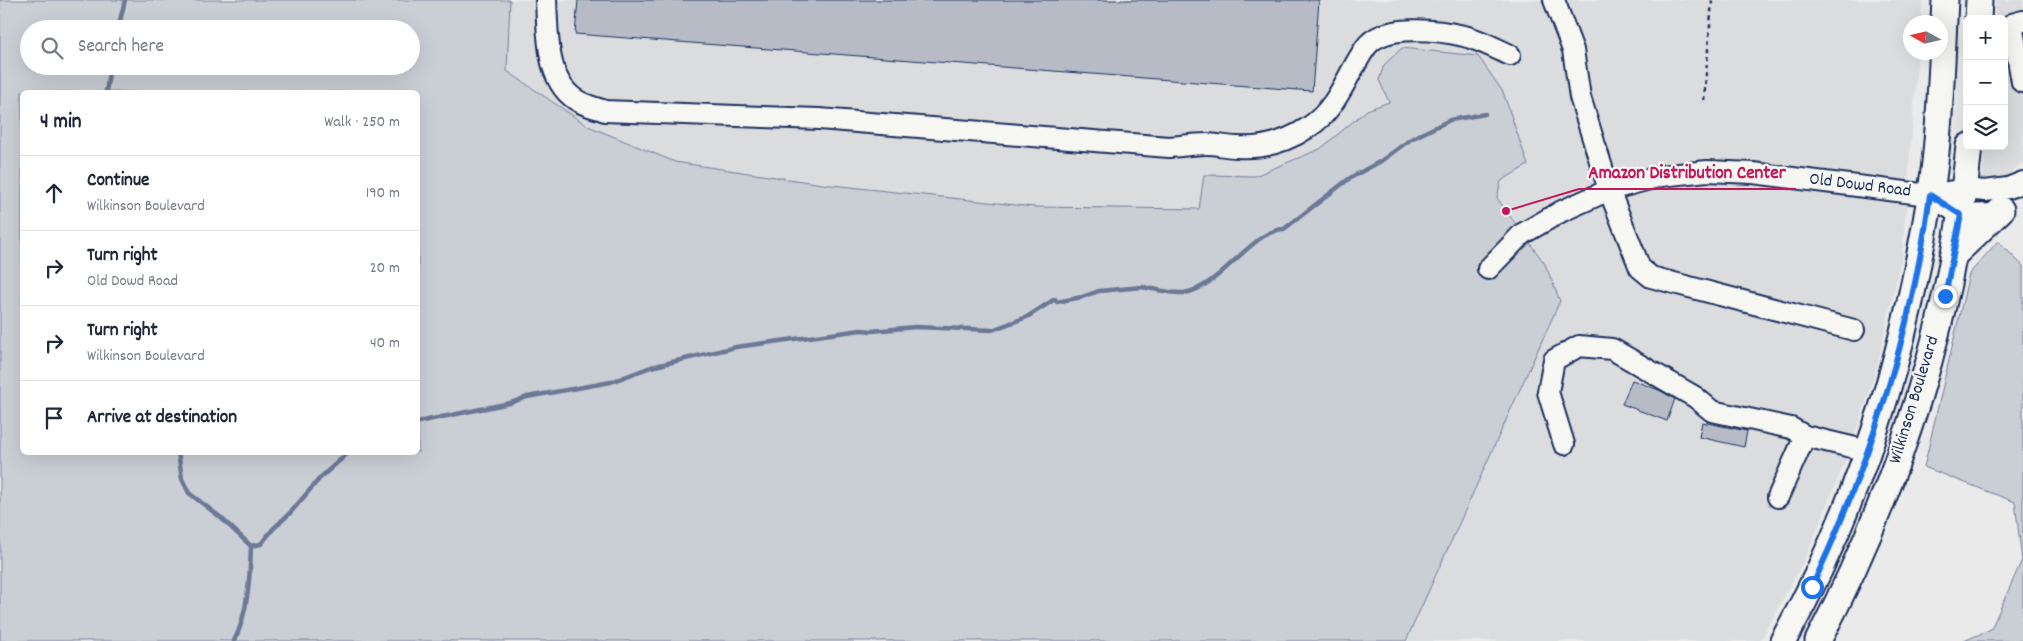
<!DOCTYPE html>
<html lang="en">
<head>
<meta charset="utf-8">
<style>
  body { margin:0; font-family:Dekko,sans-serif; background:#f2f2f3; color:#1f2937 }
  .controls { position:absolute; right:15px; top:15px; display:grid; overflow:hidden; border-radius:8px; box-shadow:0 5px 20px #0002 }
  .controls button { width:45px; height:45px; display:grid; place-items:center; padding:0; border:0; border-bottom:1px solid #e0e1e3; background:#fff; color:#1f2937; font:25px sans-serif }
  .compass { position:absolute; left:1903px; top:15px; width:45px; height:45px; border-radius:50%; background:#fff; box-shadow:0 5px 20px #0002; rotate:278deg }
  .stop { position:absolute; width:15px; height:15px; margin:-11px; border:4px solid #1a73e8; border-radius:50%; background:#fff }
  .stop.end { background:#1a73e8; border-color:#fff; box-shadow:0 1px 5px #0008 }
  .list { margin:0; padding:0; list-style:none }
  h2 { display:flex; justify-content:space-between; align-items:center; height:65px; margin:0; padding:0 20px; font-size:21px }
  h2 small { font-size:16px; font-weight:400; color:#747a83 }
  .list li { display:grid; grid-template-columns:32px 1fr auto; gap:15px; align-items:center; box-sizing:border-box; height:75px; padding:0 20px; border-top:1px solid #e0e1e3 }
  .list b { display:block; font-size:19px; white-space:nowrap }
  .list p { margin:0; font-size:16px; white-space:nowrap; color:#747a83 }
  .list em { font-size:16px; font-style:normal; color:#747a83 }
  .icon { flex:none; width:28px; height:28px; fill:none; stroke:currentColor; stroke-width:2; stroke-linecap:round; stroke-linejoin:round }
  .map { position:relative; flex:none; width:2023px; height:641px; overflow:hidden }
  .search { position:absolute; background:#fff; box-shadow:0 5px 20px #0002; left:20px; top:20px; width:400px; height:55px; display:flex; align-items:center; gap:12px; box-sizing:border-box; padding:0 18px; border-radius:28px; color:#747a83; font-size:19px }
  .panel { position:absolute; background:#fff; box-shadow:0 5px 20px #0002; left:20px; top:90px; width:400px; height:365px; border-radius:8px }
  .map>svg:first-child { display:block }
  .built { fill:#dadcde }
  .green { fill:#caced5; stroke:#727e9a; fill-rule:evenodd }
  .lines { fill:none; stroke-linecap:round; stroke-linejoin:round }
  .stream { stroke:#6c7995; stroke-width:4.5 }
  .building { fill:#b6bbc6; stroke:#1b2f5e }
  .minor-casing { stroke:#1b2f5e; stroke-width:24 }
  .major-casing { stroke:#1b2f5e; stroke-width:29 }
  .path { stroke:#1b2f5e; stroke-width:2.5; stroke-dasharray:4 4; stroke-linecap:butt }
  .minor { stroke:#f6f6f2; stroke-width:20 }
  .major { stroke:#f6f6f2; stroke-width:25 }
  .route { stroke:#1a73e8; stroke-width:6 }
  .labels { text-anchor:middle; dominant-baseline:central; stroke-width:4.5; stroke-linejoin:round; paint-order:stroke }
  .street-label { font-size:18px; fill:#1b2f5e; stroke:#f6f6f2 }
  .leader { fill:none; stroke:#c2185b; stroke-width:2 }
  .callout-dot { fill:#c2185b; stroke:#f6f6f2; stroke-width:2 }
  .callout-label { font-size:19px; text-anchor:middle; font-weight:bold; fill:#c2185b; stroke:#f6f6f2; stroke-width:4.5; stroke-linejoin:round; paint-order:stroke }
</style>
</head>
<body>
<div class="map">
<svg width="2023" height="641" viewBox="0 0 2023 641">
  <rect width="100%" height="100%" fill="#e9eae9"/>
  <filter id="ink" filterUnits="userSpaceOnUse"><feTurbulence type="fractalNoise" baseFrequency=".02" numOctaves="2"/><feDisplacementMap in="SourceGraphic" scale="10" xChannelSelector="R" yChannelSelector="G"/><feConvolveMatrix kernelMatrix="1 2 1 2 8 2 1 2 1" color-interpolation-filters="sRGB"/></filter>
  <g filter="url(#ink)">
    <path class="built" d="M 463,0 L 1923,0 L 1920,22 L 1910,22 L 1910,52 L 1918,53 L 1902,255 L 1877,366 L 1854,439 L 1806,556 L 1760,641 L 1406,641 L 1560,301 L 1545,264 L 1514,219 L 1454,143 L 410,455 L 418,452 Z
      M 1996,0 L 2023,0 L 2023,162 L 2000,182 L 1984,182 L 1982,178 L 1985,146 L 2004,146 L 2004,19 L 1995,19 Z"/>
    <path class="green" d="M 0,0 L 510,0 L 507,71 L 588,126 L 675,162 L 822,184 L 1034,207 L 1199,209 L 1204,175 L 1255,176 L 1320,149 L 1367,110 L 1389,102 L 1379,80 L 1384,65 L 1402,48 L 1478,56 L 1503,92 L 1528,165 L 1501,181 L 1497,198 L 1545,264 L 1560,301 L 1406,641 L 0,641 ZM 29,29 L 411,29 L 411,66 L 29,66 ZM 22,92 L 418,92 L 418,452 L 22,452 Z
      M 1998,241 L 2023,266 L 2023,641 L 1964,641 L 1991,629 L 2022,560 L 2015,502 L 1924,467 L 1969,274 Z"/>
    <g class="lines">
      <path class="stream" d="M 118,29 L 125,0
        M 106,92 L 110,66
        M 418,422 L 510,403 L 527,397 L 611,382 L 651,367 L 736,347 L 861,330 L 872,331 L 915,327 L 992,330 L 1027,317 L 1055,299 L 1057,302 L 1082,297 L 1099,291 L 1142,287 C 1153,289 1174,294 1184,293 C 1220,288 1252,230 1284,229 L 1350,178 L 1381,161 L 1411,139 L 1450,120 L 1485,114
        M 178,452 L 182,479 L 189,493 L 220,517 L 251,546
        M 251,546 L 261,544 L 273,529 L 290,513 L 320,478 L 349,452
        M 234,641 C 248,615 250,575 251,546"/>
    </g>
    <path class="building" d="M 578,0 L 1319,0 L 1312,91 L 575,34 Z
      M 1632,380 L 1659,390 L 1675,399 L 1667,421 L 1622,404 Z
      M 1702,422 L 1747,431 L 1744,447 L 1699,437 Z"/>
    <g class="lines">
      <defs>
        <path id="minor" d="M 546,0 C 548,33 545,84 580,102 C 587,106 597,108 605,111 L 819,119 L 1169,147 C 1182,146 1195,144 1207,144 C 1217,144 1227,147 1237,147 C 1263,149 1288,141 1309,127 C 1338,108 1347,74 1366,47 C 1383,23 1439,30 1464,36 C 1480,40 1495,48 1510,55
          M 1554,0 L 1573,50 L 1580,97 L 1609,190 L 1640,268 L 1651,277 L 1854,330
          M 2022,82 L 2012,24 L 2023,21
          M 1929,195 L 1961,215 L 1991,214 L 2003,209
          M 1488,269 L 1522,234 L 1562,211 L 1609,190 L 1661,176 L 1707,171 L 1753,173 L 1929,195 L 1965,189 L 1985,191 L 2008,188 L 2023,182
          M 1564,444 L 1548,392 L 1554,360 L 1579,346 L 1612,349 L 1695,397 L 1712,411 L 1791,428 L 1805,436
          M 1778,497 L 1805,436 L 1868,451"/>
        <path id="major" d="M 1978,19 L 1979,0
          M 1953,256 L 2001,210
          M 1783,641 C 1847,526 1890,402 1916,274 C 1923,237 1931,199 1935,162 C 1941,108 1942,54 1945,0
          M 1818,641 C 1898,488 1953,318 1969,146"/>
      </defs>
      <use href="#minor" class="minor-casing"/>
      <use href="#major" class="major-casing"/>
      <path class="path" d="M 1704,100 L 1712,0"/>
      <use href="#minor" class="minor"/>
      <use href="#major" class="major"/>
    </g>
  </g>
  <g class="lines" filter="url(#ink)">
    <path class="route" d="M 1812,587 C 1870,462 1912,332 1930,195 L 1961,215 L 1945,296"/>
  </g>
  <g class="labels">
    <g class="street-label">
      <text transform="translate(1860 186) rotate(7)">Old Dowd Road</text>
      <text transform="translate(1915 400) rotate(-73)">Wilkinson Boulevard</text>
    </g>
  </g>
  <path class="leader" d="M1506 211L1579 189H1796"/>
  <circle class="callout-dot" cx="1506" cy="211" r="5"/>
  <g class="callout-label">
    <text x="1687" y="178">Amazon Distribution Center</text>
  </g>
</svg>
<div class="controls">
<button>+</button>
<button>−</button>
<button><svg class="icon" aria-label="layers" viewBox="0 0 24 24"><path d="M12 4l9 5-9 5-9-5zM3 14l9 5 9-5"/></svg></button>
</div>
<svg class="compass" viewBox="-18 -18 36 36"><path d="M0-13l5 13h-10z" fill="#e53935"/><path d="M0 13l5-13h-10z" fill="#747a83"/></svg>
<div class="stop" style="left:1812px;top:587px"></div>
<div class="stop end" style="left:1945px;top:296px"></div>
<div class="search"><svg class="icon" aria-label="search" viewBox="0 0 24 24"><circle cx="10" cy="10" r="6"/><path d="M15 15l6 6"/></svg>Search here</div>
<section class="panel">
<h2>4 min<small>Walk · 250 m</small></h2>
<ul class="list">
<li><svg class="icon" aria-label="ahead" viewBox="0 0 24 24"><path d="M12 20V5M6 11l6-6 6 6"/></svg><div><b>Continue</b><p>Wilkinson Boulevard</p></div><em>190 m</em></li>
<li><svg class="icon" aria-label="right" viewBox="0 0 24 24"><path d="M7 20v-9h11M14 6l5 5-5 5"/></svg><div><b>Turn right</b><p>Old Dowd Road</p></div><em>20 m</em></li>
<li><svg class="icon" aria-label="right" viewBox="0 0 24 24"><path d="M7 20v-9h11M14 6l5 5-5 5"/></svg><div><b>Turn right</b><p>Wilkinson Boulevard</p></div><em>40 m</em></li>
<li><svg class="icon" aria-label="arrive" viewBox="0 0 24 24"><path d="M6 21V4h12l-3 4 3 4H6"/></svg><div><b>Arrive at destination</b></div></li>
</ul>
</section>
</div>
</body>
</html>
